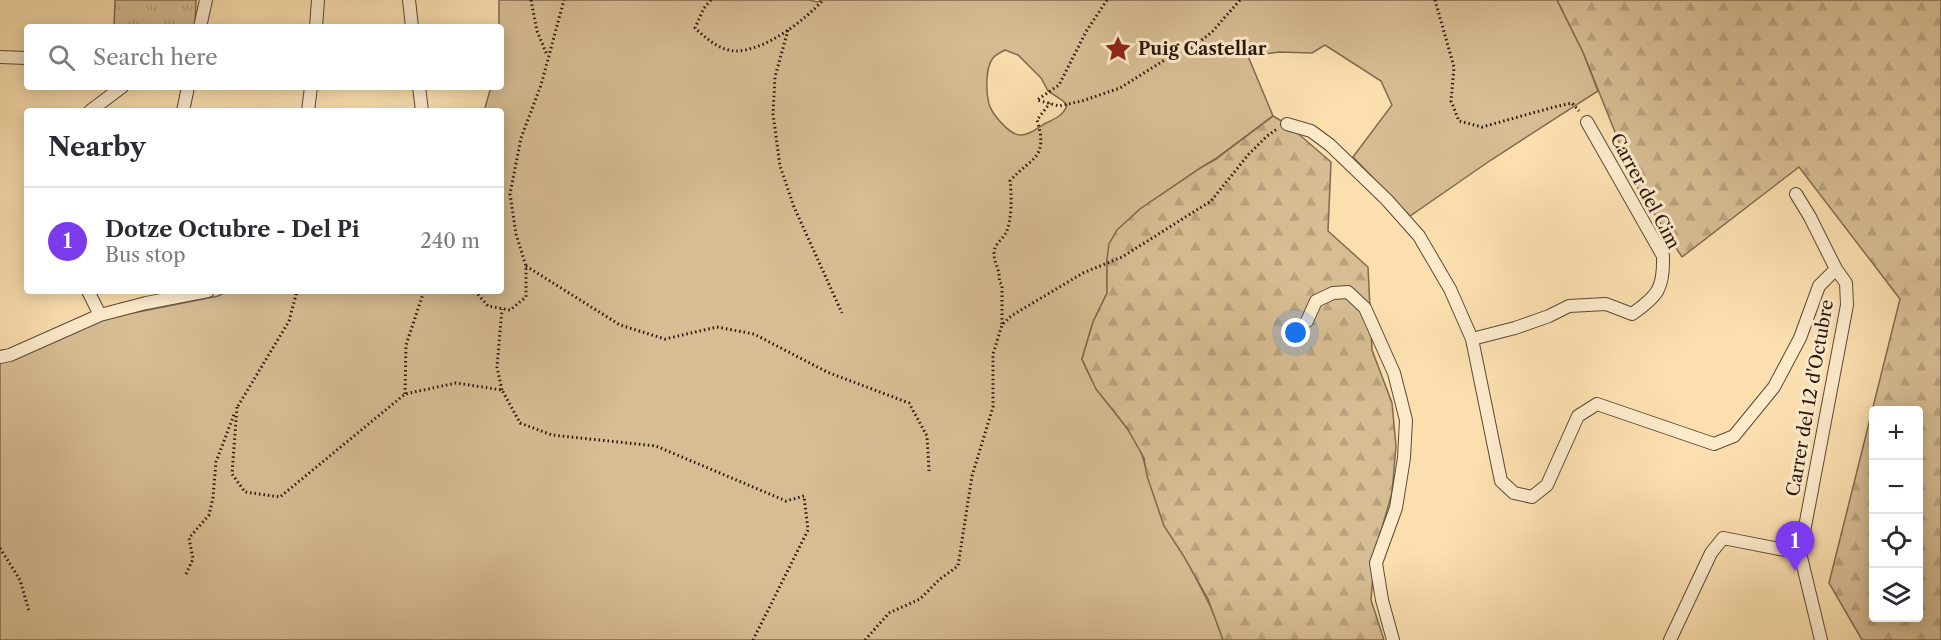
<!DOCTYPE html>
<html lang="en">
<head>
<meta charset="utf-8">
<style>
  body { margin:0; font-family:"Libre Caslon Text",serif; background:#f2f2f3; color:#2b2b33 }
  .controls { position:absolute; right:18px; bottom:18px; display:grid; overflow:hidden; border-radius:6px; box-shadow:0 3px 15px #0003 }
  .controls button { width:54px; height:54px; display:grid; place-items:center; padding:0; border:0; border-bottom:2px solid #e1e1e2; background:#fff; color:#2b2b33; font:30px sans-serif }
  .you { position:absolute; left:1296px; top:333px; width:21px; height:21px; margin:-15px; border:4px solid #fff; border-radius:50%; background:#1a73e8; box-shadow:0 0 0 9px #1a73e833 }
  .badge { display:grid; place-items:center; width:39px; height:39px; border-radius:50%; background:#7c3aed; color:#fff; font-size:20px; font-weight:700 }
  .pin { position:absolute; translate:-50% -50px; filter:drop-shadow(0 2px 3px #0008) }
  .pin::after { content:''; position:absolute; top:32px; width:21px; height:18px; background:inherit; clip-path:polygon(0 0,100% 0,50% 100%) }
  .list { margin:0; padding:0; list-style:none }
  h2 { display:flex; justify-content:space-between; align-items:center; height:78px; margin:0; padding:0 24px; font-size:26px }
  h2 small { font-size:20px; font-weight:400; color:#7c7c81 }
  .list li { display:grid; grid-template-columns:39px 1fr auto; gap:18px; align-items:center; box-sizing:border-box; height:108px; padding:0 24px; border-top:2px solid #e1e1e2 }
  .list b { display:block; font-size:22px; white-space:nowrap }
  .list p { margin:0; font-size:20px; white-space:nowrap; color:#7c7c81 }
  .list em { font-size:20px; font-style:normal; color:#7c7c81 }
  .icon { flex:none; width:33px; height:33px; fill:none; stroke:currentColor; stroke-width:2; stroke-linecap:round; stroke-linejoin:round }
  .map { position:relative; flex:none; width:1941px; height:640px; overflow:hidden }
  .search { position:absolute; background:#fff; box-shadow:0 3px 15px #0003; left:24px; top:24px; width:480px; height:66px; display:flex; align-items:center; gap:15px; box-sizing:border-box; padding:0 21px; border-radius:6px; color:#7c7c81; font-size:22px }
  .panel { position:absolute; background:#fff; box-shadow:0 3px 15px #0003; left:24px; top:108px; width:480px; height:186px; border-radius:6px }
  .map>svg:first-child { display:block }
  .grass { fill:#d7bd93; stroke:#806a4e; stroke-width:1.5; fill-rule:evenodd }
  .forest { fill:url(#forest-firs); stroke:#806a4e; stroke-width:1.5; fill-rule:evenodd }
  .park { fill:url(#park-tufts); stroke:#806a4e; stroke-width:1.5 }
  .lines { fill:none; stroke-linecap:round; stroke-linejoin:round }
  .street-casing { stroke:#5e4833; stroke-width:14 }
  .path { stroke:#2a160a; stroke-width:3; stroke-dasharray:1.5 3; stroke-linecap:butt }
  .street { stroke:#fceacb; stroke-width:12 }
  .labels { text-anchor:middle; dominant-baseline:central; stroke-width:6; stroke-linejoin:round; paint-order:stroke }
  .poi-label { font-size:18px; font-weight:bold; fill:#2a160a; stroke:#fceacb; text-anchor:start }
  .street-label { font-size:18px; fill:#2a160a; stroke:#fceacb }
</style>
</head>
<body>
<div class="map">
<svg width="1941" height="640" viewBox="0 0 1941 640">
  <defs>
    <pattern id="forest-firs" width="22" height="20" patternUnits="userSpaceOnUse" patternTransform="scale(1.5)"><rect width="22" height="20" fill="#d7bd93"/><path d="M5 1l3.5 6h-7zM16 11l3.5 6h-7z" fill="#b9a27d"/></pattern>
    <pattern id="park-tufts" width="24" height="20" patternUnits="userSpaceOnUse" patternTransform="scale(1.5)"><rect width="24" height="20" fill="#d7bd93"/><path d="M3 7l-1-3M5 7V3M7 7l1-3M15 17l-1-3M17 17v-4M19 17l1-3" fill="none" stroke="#b9a27d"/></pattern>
  </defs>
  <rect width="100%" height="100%" fill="#fbdfaf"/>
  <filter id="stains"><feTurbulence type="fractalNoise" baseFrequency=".00333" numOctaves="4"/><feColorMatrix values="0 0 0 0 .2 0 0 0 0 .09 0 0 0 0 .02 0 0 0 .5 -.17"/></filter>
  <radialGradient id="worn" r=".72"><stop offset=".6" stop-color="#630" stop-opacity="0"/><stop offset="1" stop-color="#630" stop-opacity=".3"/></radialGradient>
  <path class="grass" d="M 499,0 L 809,0 L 818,2 L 820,0 L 1557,0 L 1583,52 L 1598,91 L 1491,160 L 1410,216 L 1353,157 L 1392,105 L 1381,81 L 1325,45 L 1312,53 L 1279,52 L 1248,56 L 1273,116 L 1215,159 L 1202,167 L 1140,209 L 1117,231 L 1107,259 L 1107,293 L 1093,322 L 1082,359 C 1096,395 1118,412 1137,443 C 1145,458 1146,475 1153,490 C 1164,514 1175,538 1187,561 C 1200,587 1215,611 1223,640 L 0,640 L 0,357 L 98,320 L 218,296 L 227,291 L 501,291 L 501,111 L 484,111 L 491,87 L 501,87 L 501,27 L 499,27 ZM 1005,50 L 1018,55 L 1041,78 L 1048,91 L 1062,100 L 1067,105 C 1064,115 1055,119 1046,123 C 1038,127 1031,135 1021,135 C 1010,136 992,114 989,104 C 986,93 985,68 993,58 C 996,54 1000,53 1005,50 Z"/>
  <path class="forest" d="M 1557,0 L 1941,0 L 1941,640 L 1862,640 L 1829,583 L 1900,299 L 1799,167 L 1682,257 L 1637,187 L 1583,52 ZM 1874,410 L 1918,410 L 1918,618 L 1874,618 Z
    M 1273,116 L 1287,124 L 1331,162 L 1328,231 L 1368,267 L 1372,350 L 1392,403 L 1396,446 L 1392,493 L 1375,552 L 1371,600 L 1384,640 L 1223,640 L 1208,599 L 1183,555 L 1164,526 L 1147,476 L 1144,458 L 1127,428 L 1096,389 L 1082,359 L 1093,322 L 1107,293 L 1107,259 L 1109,244 L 1117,230 L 1140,209 L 1202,167 L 1216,159 Z"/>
  <path class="park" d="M 115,0 L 196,0 L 195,27 L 114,27 Z"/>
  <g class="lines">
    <defs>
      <path id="street" d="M 409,0 L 412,27
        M 200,27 L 206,0
        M 316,27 L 318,0
        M 0,57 L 27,58
        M 419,87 L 422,111
        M 90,111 L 122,87
        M 183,111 L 188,87
        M 308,111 L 311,87
        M 1287,124 L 1311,131 L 1330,145 L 1387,200 L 1419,236 L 1450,289 L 1472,339 L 1501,481 L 1514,493 L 1532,497 L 1547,485 L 1578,416 L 1597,404 L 1714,444 L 1734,436 L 1774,387 L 1800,338 L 1819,286 L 1836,269
        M 1796,194 L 1810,217 L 1836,269 L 1846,283 L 1847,305 L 1800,553 L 1821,640
        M 88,291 L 100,315
        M 1307,321 L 1316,301 L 1333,293 L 1348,292 L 1365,308 L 1394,373 L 1406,420 L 1404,458 L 1396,508 L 1376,563 L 1382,600 L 1393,640
        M 1472,339 L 1515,328 L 1549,316 L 1569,306 L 1606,304 L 1632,314 C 1658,296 1664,288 1663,256 L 1587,122
        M 0,357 L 10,355 L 100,315 L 146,303 L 208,291
        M 1670,640 L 1711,553 L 1723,538 L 1800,553"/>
    </defs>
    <use href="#street" class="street-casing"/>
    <path class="path" d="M 531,0 L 537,31 L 547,55
      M 711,0 L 704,8 L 695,28 C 707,39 719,50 735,51 C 765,51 804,21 823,0
      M 1107,0 L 1087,30 L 1059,85 L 1037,100 L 1059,106 L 1082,101 L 1120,88 L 1171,56 L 1190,49 L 1212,32 L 1240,0
      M 1435,0 L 1454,67 L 1451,101 L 1459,121 L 1482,127 L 1554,107 L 1572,103 L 1579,111
      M 788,30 L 775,77 L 773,114 L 780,166 L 794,207 L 842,313
      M 526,266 L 620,325 L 665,339 L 717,327 L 754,334 L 827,372 L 909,403 L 927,436 L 929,471
      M 475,291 L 488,306 L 510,310 L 526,297 L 526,266 L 516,234 L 510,194 L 521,138 L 541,85 L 564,0
      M 1002,324 L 1002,285 L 999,281 C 1001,269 991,260 995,248 C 997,243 1003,238 1006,233 C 1012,219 1012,196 1010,181 C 1031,157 1049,159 1037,120 L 1050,103
      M 502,390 L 497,367 L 502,309
      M 405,394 L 406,345 L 424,291
      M 238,406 L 289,321 L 297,291
      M 237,407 L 232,474 L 245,492 L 280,497 L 405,394 L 456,383 L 502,390 L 520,423 L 552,435 L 656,446 L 786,501 L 804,496 L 808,530 L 753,640
      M 0,548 L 20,580 L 29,611
      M 186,574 L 193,559 L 189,538 L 209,515 L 213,497 L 216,462 L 235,412
      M 865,640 L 889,613 L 920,599 L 940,579 L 958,566 L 972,476 L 993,407 L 993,354 L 1002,325 L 1011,316 L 1083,273 L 1122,257 L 1211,201 L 1248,155 L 1267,136 L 1277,129"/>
    <use href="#street" class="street"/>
  </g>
  <defs>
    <symbol id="sight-bare" viewBox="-9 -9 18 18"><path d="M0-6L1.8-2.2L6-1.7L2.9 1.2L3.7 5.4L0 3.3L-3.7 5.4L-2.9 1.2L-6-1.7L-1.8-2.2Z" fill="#8f2418" stroke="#fceacb" stroke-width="2.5" paint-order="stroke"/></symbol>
  </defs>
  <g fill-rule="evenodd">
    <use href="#sight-bare" x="1099" y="30" width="38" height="38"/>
  </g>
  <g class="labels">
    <g class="poi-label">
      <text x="1138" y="49">Puig Castellar</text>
    </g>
    <g class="street-label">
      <text transform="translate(1645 191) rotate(62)">Carrer del Cim</text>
      <text transform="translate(1810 398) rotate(-80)">Carrer del 12 d'Octubre</text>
    </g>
  </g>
  <rect width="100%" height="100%" filter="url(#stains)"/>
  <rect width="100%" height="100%" fill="url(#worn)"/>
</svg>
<div class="controls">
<button>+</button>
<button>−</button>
<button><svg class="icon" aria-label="locate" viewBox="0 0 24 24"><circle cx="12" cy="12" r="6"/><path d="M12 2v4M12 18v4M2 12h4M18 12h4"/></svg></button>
<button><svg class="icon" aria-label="layers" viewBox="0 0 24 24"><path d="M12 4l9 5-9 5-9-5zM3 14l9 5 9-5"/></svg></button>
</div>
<div class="you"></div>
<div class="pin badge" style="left:1795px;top:571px">1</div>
<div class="search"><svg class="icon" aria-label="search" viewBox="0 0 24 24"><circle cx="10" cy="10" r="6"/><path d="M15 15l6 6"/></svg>Search here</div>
<section class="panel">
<h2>Nearby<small></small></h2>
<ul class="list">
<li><span class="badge">1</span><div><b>Dotze Octubre - Del Pi</b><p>Bus stop</p></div><em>240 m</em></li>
</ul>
</section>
</div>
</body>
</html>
